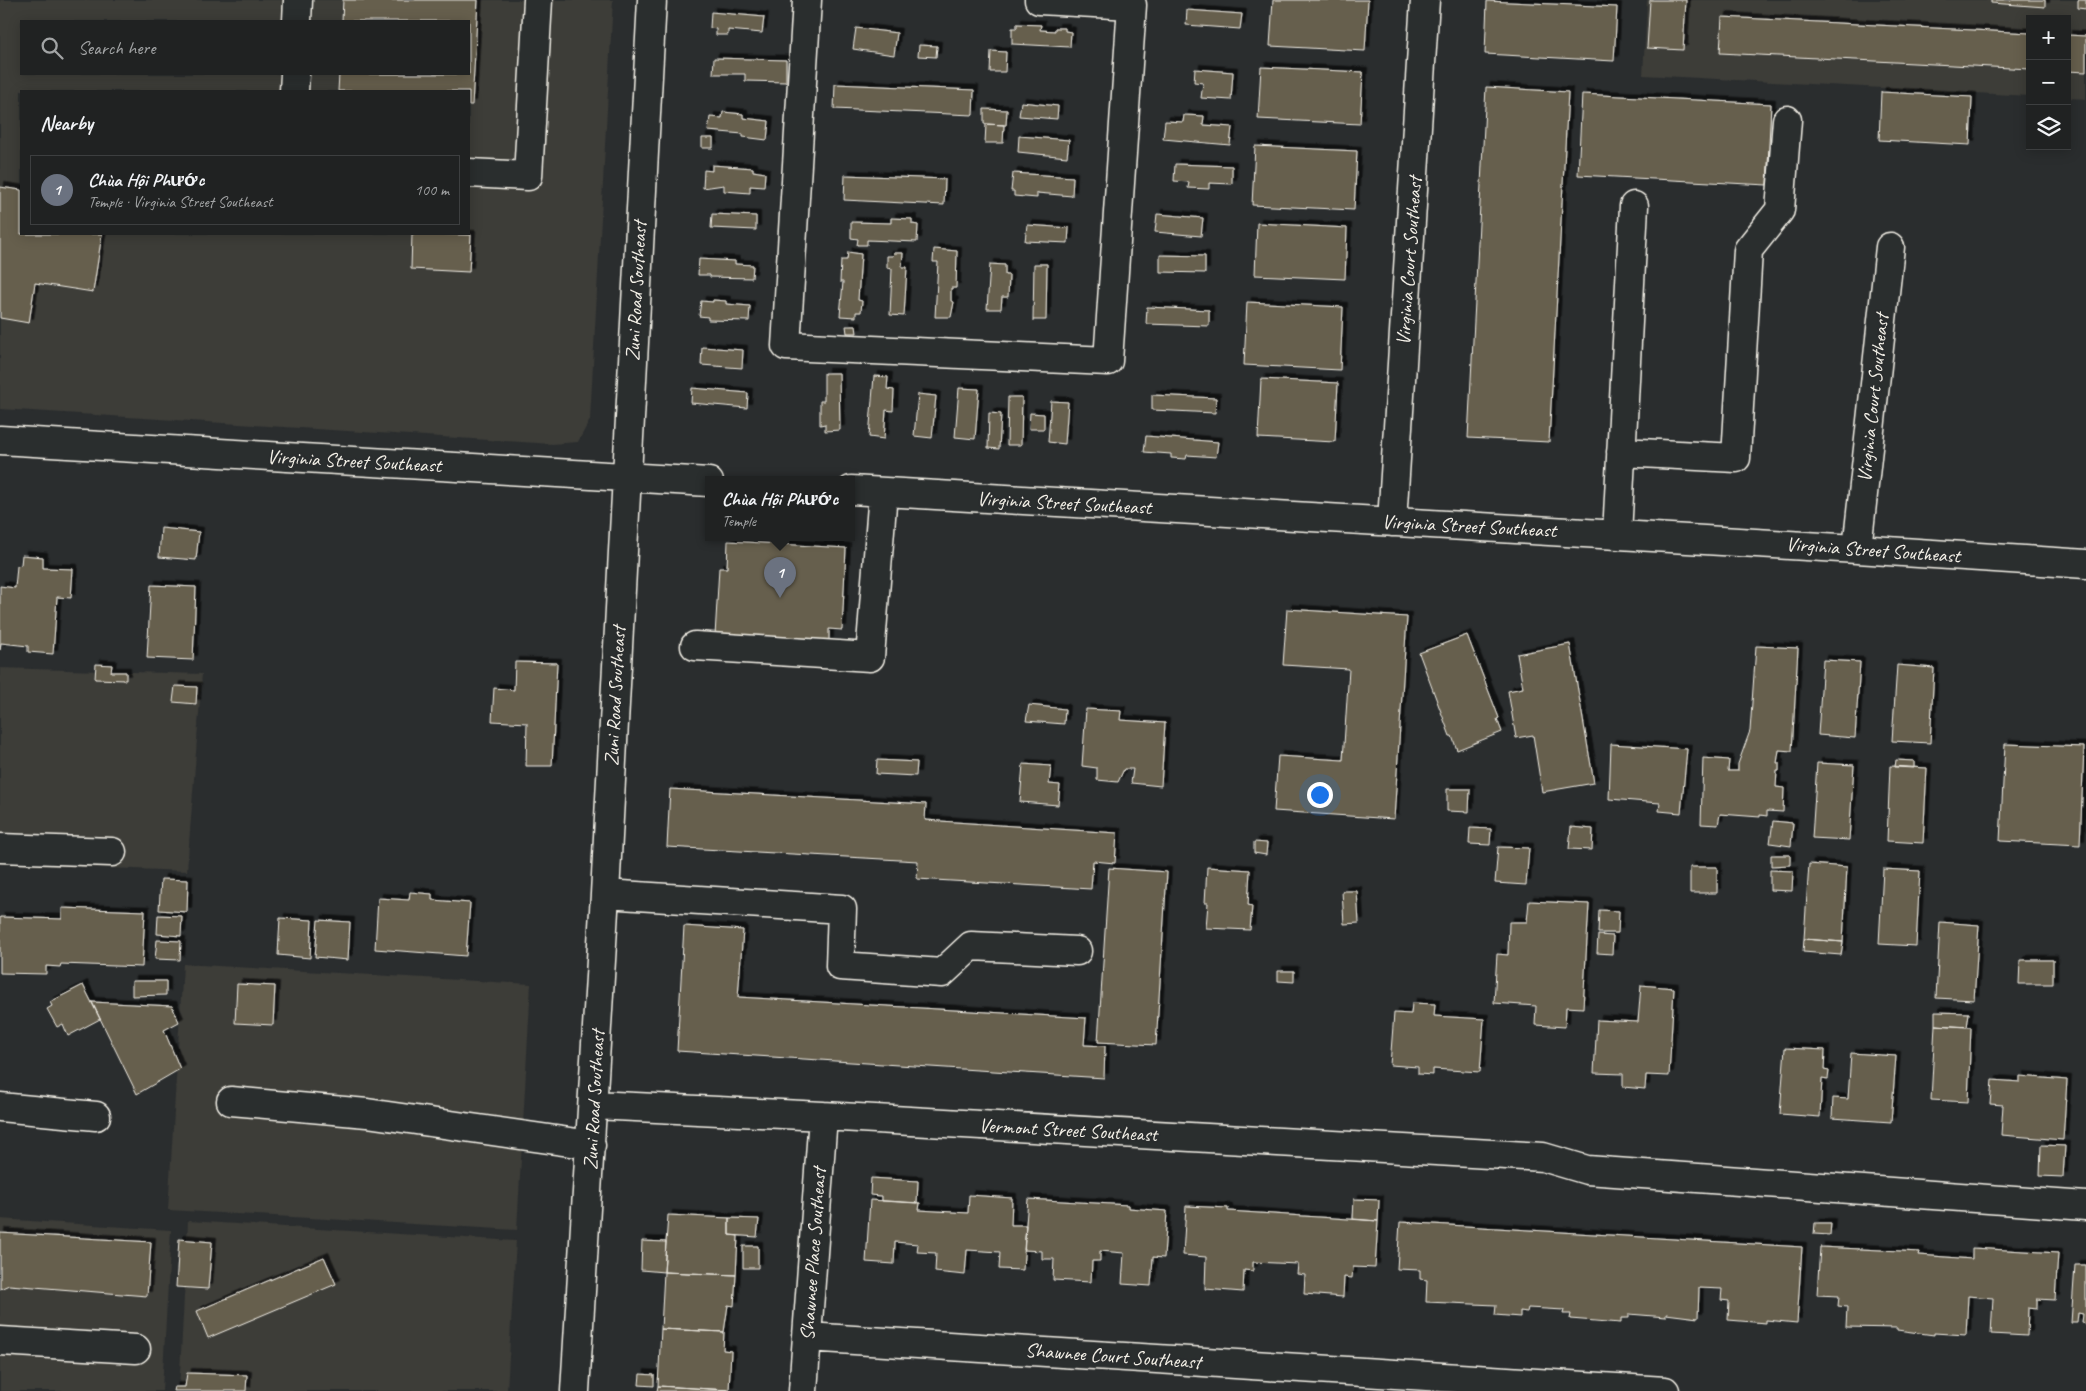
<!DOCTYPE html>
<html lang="en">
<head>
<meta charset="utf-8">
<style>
  body { margin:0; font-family:Caveat,sans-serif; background:#2d2f2f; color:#f1f3f6 }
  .controls { position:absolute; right:15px; top:15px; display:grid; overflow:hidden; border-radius:0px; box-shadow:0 2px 12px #0003 }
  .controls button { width:45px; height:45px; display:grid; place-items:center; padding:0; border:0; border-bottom:1px solid #3d3f40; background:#202222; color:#f1f3f6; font:25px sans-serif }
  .you { position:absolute; left:1319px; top:794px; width:18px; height:18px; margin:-12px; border:4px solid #fff; border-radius:50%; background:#1a73e8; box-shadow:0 0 0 8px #1a73e833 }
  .badge { display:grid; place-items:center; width:32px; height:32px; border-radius:50%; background:#db2777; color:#fff; font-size:16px; font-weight:700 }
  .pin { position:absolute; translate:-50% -41px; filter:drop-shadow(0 1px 2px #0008) }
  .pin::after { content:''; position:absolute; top:26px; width:18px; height:15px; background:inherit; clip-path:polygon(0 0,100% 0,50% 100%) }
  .popup { position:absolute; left:705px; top:476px; width:150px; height:65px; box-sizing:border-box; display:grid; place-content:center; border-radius:0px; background:#202222; filter:drop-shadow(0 1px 4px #0005); font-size:16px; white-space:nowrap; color:#a2a4a5 }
  .popup b { font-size:19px; color:#f1f3f6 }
  .popup::after { content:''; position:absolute; left:50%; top:100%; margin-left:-10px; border:10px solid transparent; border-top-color:#202222 }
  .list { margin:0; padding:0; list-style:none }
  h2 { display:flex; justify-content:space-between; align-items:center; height:65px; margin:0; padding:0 20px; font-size:21px }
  h2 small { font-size:16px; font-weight:400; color:#a2a4a5 }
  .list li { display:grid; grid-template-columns:32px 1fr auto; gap:15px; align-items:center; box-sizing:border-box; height:70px; margin:0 10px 10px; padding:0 10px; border:1px solid #3d3f40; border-radius:0px }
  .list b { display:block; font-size:19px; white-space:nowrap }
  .list p { margin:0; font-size:16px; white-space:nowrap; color:#a2a4a5 }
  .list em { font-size:16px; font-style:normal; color:#a2a4a5 }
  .icon { flex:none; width:28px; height:28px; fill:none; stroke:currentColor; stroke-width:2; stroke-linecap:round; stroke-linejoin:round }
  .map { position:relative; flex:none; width:2086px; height:1391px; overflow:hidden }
  .search { position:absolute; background:#202222; box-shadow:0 2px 12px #0003; left:20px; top:20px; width:450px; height:55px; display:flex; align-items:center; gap:12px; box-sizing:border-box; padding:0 18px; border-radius:0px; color:#a2a4a5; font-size:19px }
  .panel { position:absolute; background:#202222; box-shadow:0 2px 12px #0003; left:20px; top:90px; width:450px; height:145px; border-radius:0px }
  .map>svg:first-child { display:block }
  .built { fill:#3c3c38; fill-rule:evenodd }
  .building { fill:#665e4e; stroke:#f4f1e8; filter:url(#shadow) }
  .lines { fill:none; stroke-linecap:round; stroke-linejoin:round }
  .minor-casing { stroke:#f4f1e8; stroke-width:31 }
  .minor { stroke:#2a2d2e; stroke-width:28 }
  .labels { text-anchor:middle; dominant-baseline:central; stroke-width:4; stroke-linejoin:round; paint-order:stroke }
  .street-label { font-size:20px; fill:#f4f1e8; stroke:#2a2d2e }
</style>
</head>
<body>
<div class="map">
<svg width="2086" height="1391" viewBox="0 0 2086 1391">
  <defs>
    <filter id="shadow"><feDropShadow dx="4.5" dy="-4.5" stdDeviation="0" flood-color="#0009"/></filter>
  </defs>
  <rect width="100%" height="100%" fill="#2a2d2e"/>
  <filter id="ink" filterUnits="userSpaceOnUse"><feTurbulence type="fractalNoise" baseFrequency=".02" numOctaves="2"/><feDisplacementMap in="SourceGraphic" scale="10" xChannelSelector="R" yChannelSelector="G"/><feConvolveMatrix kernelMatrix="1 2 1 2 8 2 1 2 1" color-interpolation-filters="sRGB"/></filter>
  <g filter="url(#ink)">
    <path class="built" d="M 0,0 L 613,0 L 590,420 L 578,442 L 552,444 L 0,409 ZM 21,21 L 469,21 L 469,74 L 21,74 ZM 21,91 L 469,91 L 469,234 L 21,234 Z
      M 1647,0 L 2086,0 L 2086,99 L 2067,98 L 2067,19 L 2030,19 L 2030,96 L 1643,75 Z
      M 0,668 L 202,674 L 187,871 L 0,864 Z
      M 183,964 L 531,984 L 517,1230 L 168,1210 Z
      M 0,1219 L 171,1230 L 162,1391 L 0,1391 Z
      M 188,1221 L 516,1241 L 507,1391 L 179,1391 Z"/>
    <path class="building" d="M 343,0 L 478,0 L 472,105 L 469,105 L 469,91 L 338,91 L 339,74 L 469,74 L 469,21 L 342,21 Z
      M 1273,0 L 1368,0 L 1365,51 L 1270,46 Z
      M 1650,0 L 1686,0 L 1683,50 L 1647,48 Z
      M 1991,0 L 2045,0 L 2045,7 L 1991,3 Z
      M 2078,0 L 2086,0 L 2086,9 L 2078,8 Z
      M 1487,1 L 1617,7 L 1614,61 L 1485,54 Z
      M 1187,10 L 1242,14 L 1240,29 L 1186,25 Z
      M 711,12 L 764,17 L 762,33 L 728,30 L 728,35 L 716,35 L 716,29 L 710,28 Z
      M 1722,17 L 2030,33 L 2030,69 L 1720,53 Z
      M 1017,24 L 1041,25 L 1040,30 L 1055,31 L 1055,28 L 1065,28 L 1065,31 L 1071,32 L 1070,47 L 1012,44 L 1012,28 L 1017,28 Z
      M 856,28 L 897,33 L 894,55 L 853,49 Z
      M 2067,35 L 2086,36 L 2086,72 L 2067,71 Z
      M 919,45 L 937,46 L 936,57 L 918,56 Z
      M 991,51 L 1006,52 L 1005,72 L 990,72 Z
      M 714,58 L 786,60 L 786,82 L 745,81 L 745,74 L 713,74 Z
      M 1261,67 L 1363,72 L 1360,124 L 1258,119 Z
      M 1195,69 L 1233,72 L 1231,100 L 1201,98 L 1203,83 L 1194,82 Z
      M 835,84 L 974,90 L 973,115 L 834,109 Z
      M 1486,87 L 1568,92 L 1549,442 L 1468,438 Z
      M 1881,92 L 1972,97 L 1970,145 L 1879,140 Z
      M 1582,94 L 1771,104 L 1767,185 L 1578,175 Z
      M 1021,102 L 1058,106 L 1057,119 L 1019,116 Z
      M 984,109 L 1007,110 L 1006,125 L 984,124 Z
      M 723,112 L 743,114 L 743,118 L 769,121 L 767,140 L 743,137 L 743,134 L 708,131 L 710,117 L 722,118 Z
      M 1184,115 L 1204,116 L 1203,125 L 1232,127 L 1230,145 L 1163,139 L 1165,121 L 1183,122 Z
      M 986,124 L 1004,125 L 1003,143 L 985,143 Z
      M 1019,136 L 1069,140 L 1067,157 L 1018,152 Z
      M 702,138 L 713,138 L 713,148 L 702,148 Z
      M 1255,146 L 1357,151 L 1354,210 L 1252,205 Z
      M 1175,164 L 1232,166 L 1232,184 L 1209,183 L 1209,189 L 1188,188 L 1189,182 L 1174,181 Z
      M 712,165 L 753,168 L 753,171 L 765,173 L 764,187 L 750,186 L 750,193 L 724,191 L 724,185 L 703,188 L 704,170 L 712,171 Z
      M 1013,173 L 1073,177 L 1072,196 L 1037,193 L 1037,198 L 1014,196 L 1014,191 L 1011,191 Z
      M 845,175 L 945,179 L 944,205 L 844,200 Z
      M 0,187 L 21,190 L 21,234 L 102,234 L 93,292 L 35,283 L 29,323 L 0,318 Z
      M 712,214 L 756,216 L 756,230 L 711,228 Z
      M 1157,214 L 1203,218 L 1201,236 L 1155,232 Z
      M 891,218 L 912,219 L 912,224 L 918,225 L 917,242 L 867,240 L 867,245 L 857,245 L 858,239 L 851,238 L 851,222 L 891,223 Z
      M 1257,223 L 1347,228 L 1345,279 L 1255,275 Z
      M 1027,225 L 1069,228 L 1068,243 L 1025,241 Z
      M 412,234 L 471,235 L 469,272 L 411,269 Z
      M 934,249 L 957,251 L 956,288 L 951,288 L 951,301 L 954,302 L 951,317 L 935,317 L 938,262 L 933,262 Z
      M 848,252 L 861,254 L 858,300 L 862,301 L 861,312 L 856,312 L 856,317 L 840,316 L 843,282 L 840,282 L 841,260 L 847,260 Z
      M 894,253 L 903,253 L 902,267 L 907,267 L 904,316 L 890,315 L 892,269 L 887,268 L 887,256 L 893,256 Z
      M 1160,255 L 1205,256 L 1205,273 L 1160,272 Z
      M 699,259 L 735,261 L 735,264 L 753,265 L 752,278 L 710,277 L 710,275 L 698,275 Z
      M 990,264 L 1005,265 L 1005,275 L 1009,275 L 1008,297 L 1002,297 L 1001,309 L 987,309 Z
      M 1034,264 L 1047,264 L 1046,320 L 1033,320 Z
      M 713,300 L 726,301 L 726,304 L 750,306 L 749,321 L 708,320 L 708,317 L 699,316 L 701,301 L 713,302 Z
      M 1247,302 L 1343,307 L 1340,370 L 1244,365 Z
      M 1147,307 L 1209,310 L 1209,326 L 1146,324 Z
      M 846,326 L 856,326 L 857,333 L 847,333 Z
      M 702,347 L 743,350 L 742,368 L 701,365 Z
      M 824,373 L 839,373 L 840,430 L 825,431 L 825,424 L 820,425 L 820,401 L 824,401 Z
      M 874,376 L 888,377 L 887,389 L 894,390 L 893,411 L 886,410 L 884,439 L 869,437 Z
      M 1261,379 L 1338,383 L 1335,442 L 1258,438 Z
      M 692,388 L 748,393 L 747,408 L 691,403 Z
      M 959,388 L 979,389 L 975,439 L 955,437 Z
      M 918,394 L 936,396 L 932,438 L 914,436 Z
      M 1152,395 L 1216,398 L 1215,413 L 1152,410 Z
      M 1008,397 L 1022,397 L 1021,445 L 1007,445 Z
      M 1051,401 L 1068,402 L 1065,444 L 1048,442 Z
      M 989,413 L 1001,414 L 999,449 L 988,448 Z
      M 1030,413 L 1044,414 L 1044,429 L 1029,429 Z
      M 1146,436 L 1218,442 L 1216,457 L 1187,455 L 1186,459 L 1171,458 L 1171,454 L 1144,452 Z
      M 161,528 L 199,532 L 196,560 L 159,557 Z
      M 728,541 L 846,548 L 842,630 L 829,629 L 829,642 L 715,636 L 719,568 L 727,568 Z
      M 22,555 L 43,557 L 43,568 L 73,569 L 71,598 L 57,597 L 53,654 L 28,652 L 28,646 L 1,643 L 0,650 L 0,586 L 15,588 L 17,566 L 21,565 Z
      M 151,585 L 196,587 L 193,660 L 147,658 Z
      M 1287,609 L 1407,617 L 1394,819 L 1274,811 L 1278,756 L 1343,760 L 1349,669 L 1283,665 Z
      M 1467,635 L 1499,718 L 1497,719 L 1502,732 L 1457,750 L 1452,736 L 1450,736 L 1419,653 Z
      M 1570,644 L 1594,783 L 1542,792 L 1533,735 L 1516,738 L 1508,691 L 1523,688 L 1517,654 Z
      M 1756,646 L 1798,648 L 1792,751 L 1779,750 L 1777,763 L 1779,763 L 1779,771 L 1777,771 L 1776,787 L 1784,788 L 1783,812 L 1767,811 L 1767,816 L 1760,815 L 1760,817 L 1720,814 L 1718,825 L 1701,824 L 1703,758 L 1729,760 L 1728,771 L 1738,771 L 1738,764 L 1750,731 Z
      M 1823,660 L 1860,662 L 1855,738 L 1818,735 Z
      M 515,662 L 557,663 L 552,766 L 526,766 L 527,723 L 492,721 L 494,688 L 514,690 Z
      M 96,664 L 112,665 L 111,672 L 126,672 L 126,680 L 95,679 Z
      M 1897,665 L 1934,668 L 1930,743 L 1892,741 Z
      M 175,686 L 197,687 L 196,704 L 173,702 Z
      M 1029,705 L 1065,709 L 1064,724 L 1026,721 Z
      M 1086,709 L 1121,711 L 1120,720 L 1165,723 L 1161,786 L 1131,783 L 1133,769 L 1124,769 L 1118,782 L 1097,780 L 1097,768 L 1082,766 Z
      M 1611,744 L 1687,749 L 1681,813 L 1659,811 L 1660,803 L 1609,799 Z
      M 2005,744 L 2084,747 L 2080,845 L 2000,841 Z
      M 877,760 L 917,762 L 916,776 L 876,774 Z
      M 1896,760 L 1914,761 L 1914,768 L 1895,767 Z
      M 1817,763 L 1854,765 L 1849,840 L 1812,838 Z
      M 1023,764 L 1051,766 L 1049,784 L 1060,785 L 1058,805 L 1020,802 Z
      M 1890,766 L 1927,768 L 1923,843 L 1887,841 Z
      M 670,789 L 926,804 L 925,820 L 1117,833 L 1115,863 L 1093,861 L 1091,889 L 917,879 L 918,861 L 667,847 Z
      M 1447,789 L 1470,789 L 1469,812 L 1447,811 Z
      M 1773,821 L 1793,823 L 1791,846 L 1770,843 Z
      M 1571,827 L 1593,829 L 1592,850 L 1569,849 Z
      M 1470,828 L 1491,829 L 1490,845 L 1469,844 Z
      M 1254,842 L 1267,843 L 1266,855 L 1254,853 Z
      M 1498,847 L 1529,848 L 1526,885 L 1495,883 Z
      M 1771,855 L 1790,855 L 1790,865 L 1771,866 Z
      M 1809,864 L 1847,867 L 1843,942 L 1804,939 Z
      M 1207,867 L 1250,870 L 1248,905 L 1252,906 L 1250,930 L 1206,928 L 1208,903 L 1205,903 Z
      M 1690,867 L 1717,867 L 1717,893 L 1690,893 Z
      M 1109,868 L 1167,872 L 1156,1045 L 1098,1042 Z
      M 1883,869 L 1920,871 L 1916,946 L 1879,944 Z
      M 1770,870 L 1793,871 L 1792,891 L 1770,890 Z
      M 161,879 L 188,880 L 187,912 L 159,910 Z
      M 1342,891 L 1357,891 L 1359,923 L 1344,924 Z
      M 410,892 L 432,894 L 432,900 L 470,903 L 466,956 L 375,949 L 378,898 L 409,900 Z
      M 1529,901 L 1589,904 L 1583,1008 L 1566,1007 L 1565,1027 L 1535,1025 L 1536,1006 L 1494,1003 L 1497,954 L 1508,955 L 1509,922 L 1527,922 Z
      M 62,908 L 145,911 L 142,967 L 61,964 L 60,967 L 46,966 L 46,974 L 0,973 L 0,917 L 62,919 Z
      M 1599,910 L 1619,911 L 1618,933 L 1598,933 Z
      M 158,915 L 182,916 L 181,936 L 157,934 Z
      M 280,918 L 312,920 L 310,958 L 278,955 Z
      M 318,920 L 350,922 L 348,960 L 315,957 Z
      M 1940,922 L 1979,925 L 1974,1000 L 1936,998 Z
      M 684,926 L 743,930 L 738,997 L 1086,1018 L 1084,1045 L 1105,1046 L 1104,1078 L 677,1051 Z
      M 1598,935 L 1613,936 L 1612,954 L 1597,953 Z
      M 1804,939 L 1843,942 L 1841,955 L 1803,952 Z
      M 157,940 L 181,941 L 180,960 L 155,959 Z
      M 2020,960 L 2053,960 L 2053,984 L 2019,984 Z
      M 1278,971 L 1294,971 L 1294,982 L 1278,981 Z
      M 132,981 L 166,981 L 166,995 L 132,996 Z
      M 237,984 L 275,986 L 273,1025 L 235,1023 Z
      M 83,985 L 100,1019 L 68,1036 L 63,1024 L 57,1027 L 47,1009 L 52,1006 L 50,1002 Z
      M 1641,985 L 1674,988 L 1669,1076 L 1646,1075 L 1645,1089 L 1623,1087 L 1623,1074 L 1594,1073 L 1597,1020 L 1638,1022 Z
      M 92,1002 L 172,1006 L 179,1022 L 164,1030 L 180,1069 L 137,1094 Z
      M 1412,1003 L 1435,1004 L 1434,1016 L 1484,1019 L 1480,1072 L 1433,1069 L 1433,1075 L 1418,1074 L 1418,1067 L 1390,1065 L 1394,1013 L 1411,1014 Z
      M 1935,1012 L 1969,1013 L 1967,1027 L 1935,1025 Z
      M 1935,1025 L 1971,1027 L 1968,1102 L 1931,1100 Z
      M 1785,1048 L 1825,1050 L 1824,1070 L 1829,1071 L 1828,1079 L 1822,1078 L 1820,1117 L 1780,1114 Z
      M 1851,1053 L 1896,1056 L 1891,1122 L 1832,1118 L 1833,1098 L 1848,1099 Z
      M 2020,1076 L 2067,1080 L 2063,1140 L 2001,1135 L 2003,1105 L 1990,1104 L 1992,1080 L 2020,1082 Z
      M 2041,1145 L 2065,1146 L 2063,1177 L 2040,1176 Z
      M 871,1178 L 918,1181 L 917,1203 L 882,1201 L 882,1196 L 870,1195 Z
      M 969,1195 L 1012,1198 L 1011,1225 L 1026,1225 L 1023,1270 L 999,1269 L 1000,1252 L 967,1250 L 965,1275 L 935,1272 L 936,1253 L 917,1252 L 918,1244 L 895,1242 L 894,1264 L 866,1262 L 870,1200 L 920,1203 L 919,1210 L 968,1213 Z
      M 1028,1199 L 1128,1205 L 1128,1208 L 1167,1211 L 1164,1258 L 1153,1257 L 1151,1286 L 1122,1284 L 1124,1253 L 1100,1251 L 1100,1261 L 1092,1261 L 1091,1282 L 1053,1280 L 1054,1259 L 1042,1259 L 1042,1251 L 1024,1250 Z
      M 1354,1199 L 1379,1200 L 1378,1221 L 1353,1219 Z
      M 1186,1206 L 1228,1208 L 1228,1211 L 1378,1221 L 1375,1268 L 1353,1267 L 1352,1278 L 1344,1277 L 1343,1297 L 1304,1294 L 1305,1275 L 1297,1274 L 1298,1264 L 1253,1262 L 1253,1271 L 1244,1270 L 1243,1292 L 1205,1289 L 1206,1257 L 1183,1255 Z
      M 668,1215 L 729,1218 L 729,1235 L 738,1236 L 736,1275 L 664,1272 Z
      M 729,1218 L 759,1219 L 757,1237 L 729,1235 Z
      M 1400,1222 L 1802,1247 L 1797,1323 L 1766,1320 L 1766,1323 L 1728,1320 L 1729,1301 L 1721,1300 L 1722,1289 L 1699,1288 L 1698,1318 L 1666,1314 L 1666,1317 L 1629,1314 L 1629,1318 L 1621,1318 L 1621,1323 L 1570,1319 L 1571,1314 L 1563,1314 L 1564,1310 L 1528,1308 L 1527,1312 L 1520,1311 L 1520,1317 L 1495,1315 L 1496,1305 L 1426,1302 L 1427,1280 L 1420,1279 L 1420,1270 L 1397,1269 Z
      M 1815,1223 L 1831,1223 L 1830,1235 L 1814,1234 Z
      M 0,1233 L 151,1242 L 147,1296 L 9,1285 L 0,1289 Z
      M 179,1239 L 212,1242 L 208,1289 L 176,1287 Z
      M 642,1241 L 666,1242 L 664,1272 L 641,1270 Z
      M 743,1246 L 758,1246 L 758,1268 L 743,1268 Z
      M 1820,1247 L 1920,1252 L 1919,1255 L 1972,1259 L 1972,1248 L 2058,1253 L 2055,1300 L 2037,1299 L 2037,1309 L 2028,1308 L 2027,1336 L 1991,1334 L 1993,1298 L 1968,1296 L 1966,1335 L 1934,1333 L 1934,1335 L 1897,1330 L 1897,1328 L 1846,1327 L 1847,1307 L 1838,1306 L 1839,1296 L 1817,1295 Z
      M 324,1257 L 336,1284 L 208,1338 L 197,1311 Z
      M 2075,1265 L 2086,1265 L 2086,1324 L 2082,1323 L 2083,1314 L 2078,1313 L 2077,1323 L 2071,1323 Z
      M 664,1272 L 736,1275 L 734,1306 L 728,1305 L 724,1332 L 661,1329 Z
      M 661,1329 L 724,1332 L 723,1350 L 731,1351 L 729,1390 L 658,1386 Z
      M 187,1373 L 247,1375 L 246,1391 L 173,1391 L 174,1387 L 185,1387 Z
      M 640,1374 L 654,1375 L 654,1386 L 639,1385 Z
      M 658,1386 L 729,1390 L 729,1391 L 657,1391 Z"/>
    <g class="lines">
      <defs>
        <path id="minor" d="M 807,0 L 786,346 L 1108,361 L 1132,5 L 1039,0
          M 297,21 L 298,0
          M 294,91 L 295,74
          M 469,173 L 528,176 L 538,0
          M 0,440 L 709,482
          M 1621,452 L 1736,458 L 1748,250 L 1780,210 L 1787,120
          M 851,490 L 1857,549 L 2086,564
          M 1392,522 L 1425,0
          M 1617,535 L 1634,206
          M 1857,549 L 1890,247
          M 695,646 L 870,657 L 883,492
          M 0,848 L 112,852
          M 605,894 L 842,909 L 840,966 L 942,973 L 971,946 L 1077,951
          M 231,1101 L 367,1113 L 591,1145
          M 594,1105 L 823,1116 L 1543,1157 L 1587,1170 L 2086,1206
          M 0,1107 L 96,1116
          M 807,1337 L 1665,1391
          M 0,1341 L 136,1349
          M 575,1391 L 605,894 L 652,0
          M 803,1391 L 823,1116"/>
      </defs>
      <use href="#minor" class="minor-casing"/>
      <use href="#minor" class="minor"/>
    </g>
  </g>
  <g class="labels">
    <g class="street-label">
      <text transform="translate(1409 261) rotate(-86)">Virginia Court Southeast</text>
      <text transform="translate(636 291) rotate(-87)">Zuni Road Southeast</text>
      <text transform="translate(1873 398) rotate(-84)">Virginia Court Southeast</text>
      <text transform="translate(354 461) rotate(3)">Virginia Street Southeast</text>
      <text transform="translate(1064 503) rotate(3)">Virginia Street Southeast</text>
      <text transform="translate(1469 526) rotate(3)">Virginia Street Southeast</text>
      <text transform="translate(1873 550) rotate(4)">Virginia Street Southeast</text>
      <text transform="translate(615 696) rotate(-87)">Zuni Road Southeast</text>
      <text transform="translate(594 1100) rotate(-87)">Zuni Road Southeast</text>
      <text transform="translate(1068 1130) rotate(3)">Vermont Street Southeast</text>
      <text transform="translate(813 1254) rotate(-86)">Shawnee Place Southeast</text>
      <text transform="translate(1113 1356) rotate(4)">Shawnee Court Southeast</text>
    </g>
  </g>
</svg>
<div class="controls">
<button>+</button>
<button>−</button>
<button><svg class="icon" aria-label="layers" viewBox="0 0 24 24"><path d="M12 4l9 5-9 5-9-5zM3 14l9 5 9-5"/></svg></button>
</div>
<div class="you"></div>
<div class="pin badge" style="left:780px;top:598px;background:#6b7280">1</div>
<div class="popup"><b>Chùa Hội Phước</b>Temple</div>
<div class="search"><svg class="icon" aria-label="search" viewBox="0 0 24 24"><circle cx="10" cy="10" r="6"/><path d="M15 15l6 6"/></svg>Search here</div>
<section class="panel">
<h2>Nearby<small></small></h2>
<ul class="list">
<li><span class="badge" style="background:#6b7280">1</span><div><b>Chùa Hội Phước</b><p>Temple · Virginia Street Southeast</p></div><em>100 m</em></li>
</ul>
</section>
</div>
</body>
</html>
